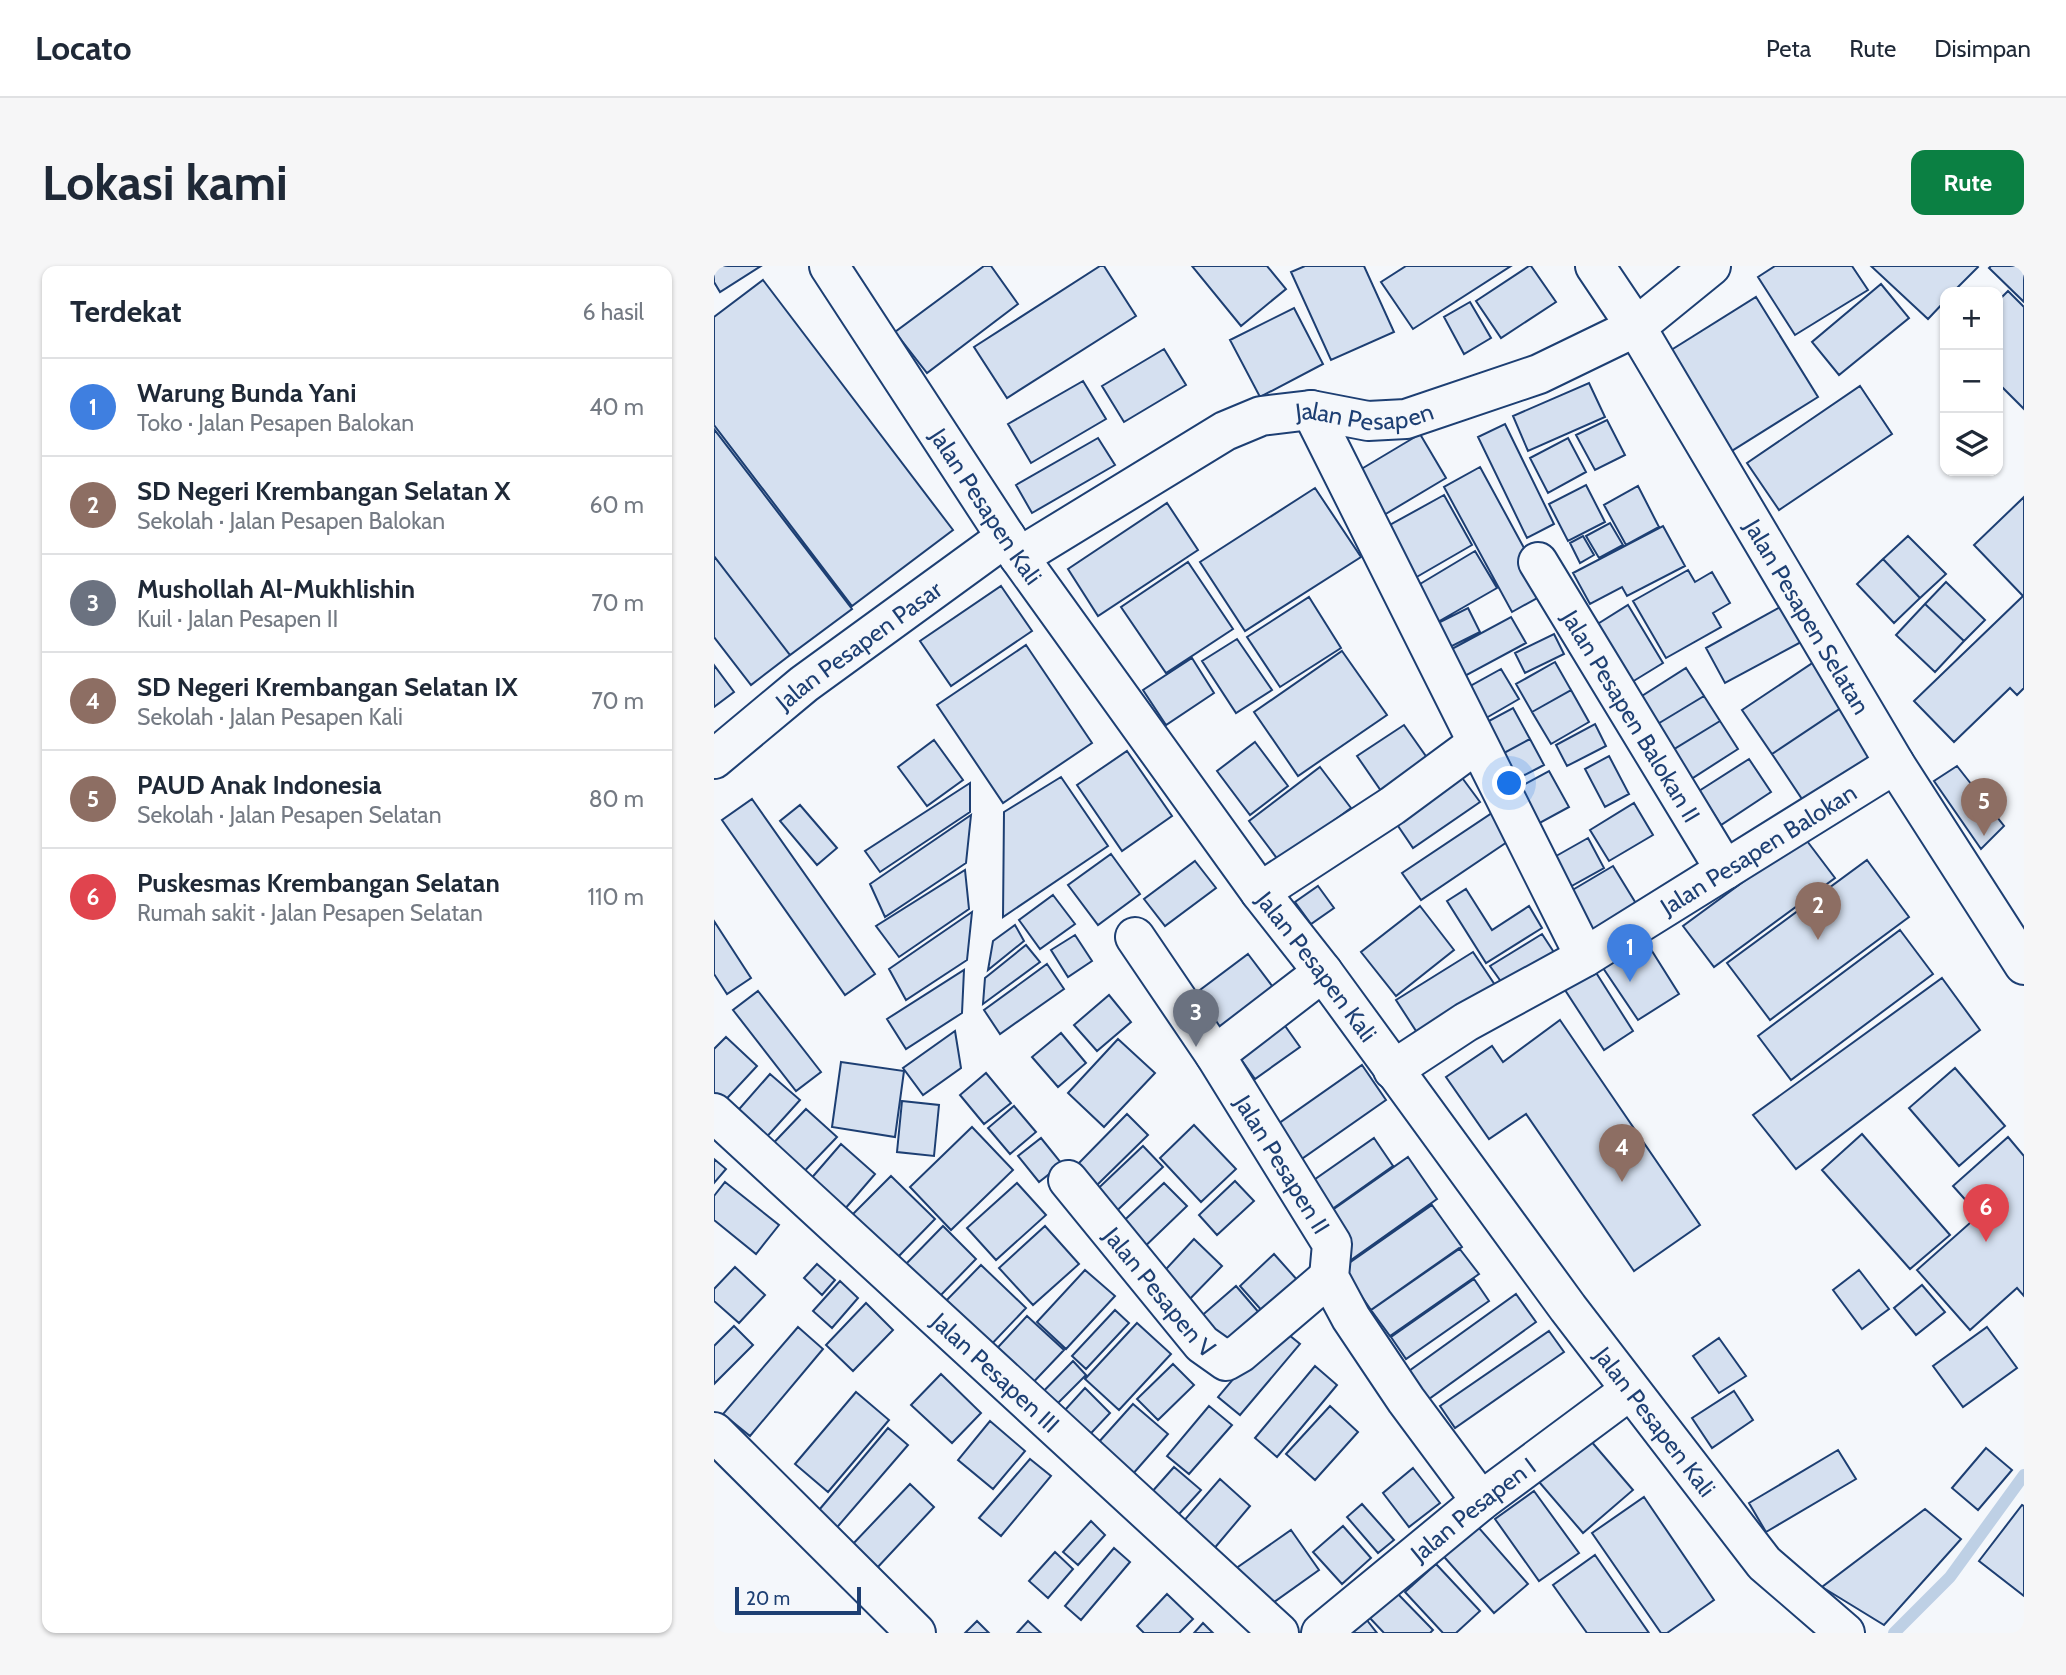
<!DOCTYPE html>
<html lang="id">
<head>
<meta charset="utf-8">
<style>
  body { margin:0; font-family:Cabin,sans-serif; background:#f6f6f7; color:#1f2937 }
  .controls { position:absolute; right:21px; top:21px; display:grid; overflow:hidden; border-radius:14px; box-shadow:0 2px 5px #0004 }
  .controls button { width:63px; height:63px; display:grid; place-items:center; padding:0; border:0; border-bottom:2px solid #e0e1e3; background:#fff; color:#1f2937; font:35px sans-serif }
  .scale { position:absolute; left:21px; bottom:18px; width:126px; box-sizing:border-box; padding-left:7px; border:4px solid #1d3f73; border-top:0; font-size:19px; line-height:24px; white-space:nowrap; color:#1d3f73; -webkit-text-stroke:5px #f4f7fb; paint-order:stroke }
  .you { position:absolute; left:796px; top:518px; width:24px; height:24px; margin:-18px; border:5px solid #fff; border-radius:50%; background:#1a73e8; box-shadow:0 0 0 10px #1a73e833 }
  .badge { display:grid; place-items:center; width:46px; height:46px; border-radius:50%; background:#0b8043; color:#fff; font-size:23px; font-weight:700 }
  .pin { position:absolute; translate:-50% -58px; filter:drop-shadow(0 2px 4px #0008) }
  .pin::after { content:''; position:absolute; top:37px; width:24px; height:21px; background:inherit; clip-path:polygon(0 0,100% 0,50% 100%) }
  .list { margin:0; padding:0; list-style:none }
  h2 { display:flex; justify-content:space-between; align-items:center; height:91px; margin:0; padding:0 28px; font-size:30px }
  h2 small { font-size:23px; font-weight:400; color:#747a83 }
  .list li { display:grid; grid-template-columns:46px 1fr auto; gap:21px; align-items:center; box-sizing:border-box; height:98px; padding:0 28px; border-top:2px solid #e0e1e3 }
  .list b { display:block; font-size:26px; white-space:nowrap }
  .list p { margin:0; font-size:23px; white-space:nowrap; color:#747a83 }
  .list em { font-size:23px; font-style:normal; color:#747a83 }
  .icon { flex:none; width:38px; height:38px; fill:none; stroke:currentColor; stroke-width:2; stroke-linecap:round; stroke-linejoin:round }
  .map { position:relative; flex:none; width:1310px; height:1367px; overflow:hidden; border-radius:14px }
  header { display:flex; align-items:center; gap:42px; box-sizing:border-box; height:98px; padding:0 35px; background:#fff; border-bottom:2px solid #e0e1e3 }
  header strong { font-size:33px }
  nav { display:flex; gap:38px; margin-inline-start:auto; font-size:24px }
  .intro { display:flex; align-items:center; justify-content:space-between; box-sizing:border-box; height:168px; padding:0 42px }
  h1 { margin:0; font-size:49px }
  .button { padding:18px 32px; border-radius:14px; background:#0b8043; color:#fff; font-size:24px; font-weight:700 }
  main { display:flex; gap:42px; padding:0 42px }
  aside { flex:1; background:#fff; border-radius:14px; box-shadow:0 2px 5px #0004 }
  .map>svg:first-child { display:block }
  .lines { fill:none; stroke-linecap:round; stroke-linejoin:round }
  .stream { stroke:#bed0e5; stroke-width:12 }
  .building { fill:#d5e0f0; stroke:#1d3f73; stroke-width:2 }
  .street-casing { stroke:#1d3f73; stroke-width:42 }
  .street { stroke:#f4f7fb; stroke-width:38 }
  .labels { text-anchor:middle; dominant-baseline:central; stroke-width:5; stroke-linejoin:round; paint-order:stroke }
  .street-label { font-size:24px; fill:#1d3f73; stroke:#f4f7fb }
</style>
</head>
<body>
<header>
<strong>Locato</strong>
<nav><a>Peta</a><a>Rute</a><a>Disimpan</a></nav>
</header>
<div class="intro"><h1>Lokasi kami</h1><a class="button">Rute</a></div>
<main>
<aside>
<h2>Terdekat<small>6 hasil</small></h2>
<ul class="list">
<li><span class="badge" style="background:#3f7fe0">1</span><div><b>Warung Bunda Yani</b><p>Toko · Jalan Pesapen Balokan</p></div><em>40 m</em></li>
<li><span class="badge" style="background:#8d6e63">2</span><div><b>SD Negeri Krembangan Selatan X</b><p>Sekolah · Jalan Pesapen Balokan</p></div><em>60 m</em></li>
<li><span class="badge" style="background:#6b7280">3</span><div><b>Mushollah Al-Mukhlishin</b><p>Kuil · Jalan Pesapen II</p></div><em>70 m</em></li>
<li><span class="badge" style="background:#8d6e63">4</span><div><b>SD Negeri Krembangan Selatan IX</b><p>Sekolah · Jalan Pesapen Kali</p></div><em>70 m</em></li>
<li><span class="badge" style="background:#8d6e63">5</span><div><b>PAUD Anak Indonesia</b><p>Sekolah · Jalan Pesapen Selatan</p></div><em>80 m</em></li>
<li><span class="badge" style="background:#e0444e">6</span><div><b>Puskesmas Krembangan Selatan</b><p>Rumah sakit · Jalan Pesapen Selatan</p></div><em>110 m</em></li>
</ul>
</aside>
<div class="map">
<svg width="1310" height="1367" viewBox="0 0 1310 1367">
  <rect width="100%" height="100%" fill="#f4f7fb"/>
  <g class="lines">
    <path class="stream" d="M 1180,1367 L 1236,1311 L 1310,1209"/>
  </g>
  <path class="building" d="M 0,0 L 47,0 L 6,26 L 0,16 Z
    M 270,0 L 277,0 L 304,38 L 213,107 L 181,66 Z
    M 386,0 L 390,0 L 422,50 L 293,132 L 260,81 Z
    M 478,0 L 553,0 L 572,23 L 527,60 Z
    M 591,0 L 650,0 L 680,66 L 617,94 L 577,6 Z
    M 692,0 L 797,0 L 699,63 L 667,16 Z
    M 815,0 L 817,0 L 842,36 L 787,72 L 762,35 Z
    M 1061,0 L 1138,0 L 1154,24 L 1081,69 L 1044,11 Z
    M 1157,0 L 1263,0 L 1264,1 L 1239,26 L 1231,26 L 1231,35 L 1214,53 Z
    M 1277,0 L 1310,0 L 1310,36 L 1275,2 Z
    M 49,14 L 239,264 L 138,340 L 0,159 L 0,51 Z
    M 1167,18 L 1195,52 L 1125,109 L 1098,76 Z
    M 1294,25 L 1310,41 L 1310,143 L 1284,117 L 1284,35 Z
    M 1042,31 L 1104,131 L 1008,191 L 946,91 Z
    M 756,36 L 777,72 L 750,88 L 730,51 Z
    M 580,42 L 609,98 L 546,131 L 516,74 Z
    M 450,83 L 472,119 L 410,156 L 388,120 Z
    M 369,115 L 392,153 L 317,197 L 294,158 Z
    M 875,117 L 891,151 L 814,185 L 799,150 Z
    M 1146,120 L 1178,168 L 1065,244 L 1033,197 Z
    M 893,154 L 911,189 L 881,204 L 862,169 Z
    M 791,158 L 840,258 L 813,272 L 764,171 Z
    M 0,163 L 138,343 L 76,389 L 0,290 Z
    M 706,168 L 732,212 L 665,252 L 639,208 Z
    M 384,172 L 401,199 L 318,247 L 302,219 Z
    M 854,172 L 872,206 L 834,227 L 816,192 Z
    M 766,201 L 834,326 L 798,346 L 730,221 Z
    M 872,219 L 891,256 L 854,275 L 835,238 Z
    M 924,220 L 945,261 L 912,279 L 890,239 Z
    M 601,222 L 647,291 L 531,365 L 486,296 Z
    M 730,229 L 758,279 L 694,316 L 665,265 Z
    M 1310,231 L 1310,422 L 1303,429 L 1296,422 L 1240,476 L 1200,435 L 1309,330 L 1260,279 Z
    M 453,237 L 484,284 L 384,350 L 354,303 Z
    M 896,257 L 909,279 L 885,292 L 872,270 Z
    M 949,260 L 971,300 L 913,330 L 908,321 L 876,338 L 859,307 Z
    M 869,270 L 880,289 L 866,297 L 856,277 Z
    M 1194,270 L 1232,308 L 1206,332 L 1169,293 Z
    M 761,285 L 783,322 L 722,357 L 701,321 Z
    M 0,290 L 76,389 L 37,419 L 0,371 Z
    M 1169,293 L 1206,332 L 1180,357 L 1143,318 Z
    M 474,296 L 519,363 L 452,407 L 407,341 Z
    M 974,304 L 981,316 L 998,306 L 1016,337 L 999,347 L 1007,361 L 952,392 L 919,335 Z
    M 1232,316 L 1271,354 L 1250,375 L 1211,338 Z
    M 287,320 L 318,365 L 237,420 L 206,375 Z
    M 595,331 L 627,382 L 566,421 L 533,371 Z
    M 1211,338 L 1250,375 L 1221,406 L 1182,369 Z
    M 914,339 L 949,397 L 918,416 L 882,359 Z
    M 1070,339 L 1089,375 L 1011,417 L 992,382 Z
    M 754,342 L 766,366 L 736,381 L 724,357 Z
    M 797,351 L 812,377 L 749,411 L 734,385 Z
    M 840,368 L 850,388 L 811,407 L 801,387 Z
    M 523,373 L 558,424 L 522,447 L 488,395 Z
    M 312,379 L 378,477 L 289,537 L 223,439 Z
    M 628,385 L 673,449 L 584,510 L 540,446 Z
    M 478,392 L 500,427 L 452,459 L 429,424 Z
    M 841,396 L 857,424 L 818,446 L 802,418 Z
    M 1100,396 L 1130,440 L 1058,488 L 1028,444 Z
    M 0,399 L 20,426 L 0,441 Z
    M 972,402 L 990,430 L 937,462 L 920,435 Z
    M 787,403 L 805,433 L 760,459 L 742,428 Z
    M 857,424 L 875,456 L 837,478 L 818,446 Z
    M 990,430 L 1006,455 L 952,488 L 937,462 Z
    M 1130,440 L 1162,488 L 1090,536 L 1058,488 Z
    M 799,442 L 816,473 L 777,494 L 760,463 Z
    M 1006,455 L 1024,483 L 971,517 L 952,488 Z
    M 881,458 L 892,480 L 853,500 L 842,479 Z
    M 690,459 L 721,503 L 674,535 L 643,490 Z
    M 816,473 L 830,499 L 791,519 L 777,494 Z
    M 220,474 L 249,514 L 213,540 L 184,501 Z
    M 541,476 L 574,520 L 536,549 L 503,505 Z
    M 413,485 L 458,550 L 408,585 L 363,519 Z
    M 895,490 L 915,528 L 891,541 L 871,503 Z
    M 1035,493 L 1057,526 L 1007,559 L 985,525 Z
    M 1243,500 L 1290,560 L 1267,583 L 1220,515 Z
    M 606,501 L 637,542 L 565,595 L 535,555 Z
    M 835,505 L 855,541 L 811,565 L 791,529 Z
    M 746,509 L 766,536 L 699,582 L 680,554 Z
    M 347,511 L 394,580 L 289,651 L 290,546 Z
    M 256,517 L 256,546 L 166,606 L 151,585 Z
    M 38,533 L 161,708 L 131,729 L 8,554 Z
    M 920,537 L 939,569 L 895,595 L 876,564 Z
    M 86,539 L 123,582 L 103,599 L 66,555 Z
    M 778,547 L 796,574 L 707,634 L 688,607 Z
    M 257,549 L 252,597 L 171,651 L 156,618 Z
    M 1090,571 L 1121,612 L 1000,701 L 969,660 Z
    M 874,572 L 890,602 L 845,627 L 828,598 Z
    M 397,588 L 426,628 L 384,659 L 354,619 Z
    M 1153,594 L 1195,651 L 1056,754 L 1013,697 Z
    M 481,595 L 502,622 L 451,660 L 430,633 Z
    M 899,600 L 926,644 L 872,677 L 845,632 Z
    M 251,604 L 255,643 L 185,691 L 162,660 Z
    M 604,620 L 620,642 L 597,658 L 581,636 Z
    M 752,623 L 778,664 L 815,640 L 828,662 L 772,697 L 733,635 Z
    M 339,629 L 361,658 L 326,683 L 305,654 Z
    M 706,640 L 740,684 L 682,730 L 647,686 Z
    M 258,646 L 253,694 L 192,734 L 175,703 Z
    M 0,655 L 37,712 L 13,728 L 0,708 Z
    M 301,659 L 310,675 L 274,704 L 279,675 Z
    M 1186,664 L 1219,708 L 1077,814 L 1044,770 Z
    M 926,666 L 965,728 L 924,754 L 883,693 Z
    M 828,668 L 845,694 L 795,727 L 776,700 Z
    M 361,669 L 378,695 L 354,711 L 337,684 Z
    M 312,679 L 326,696 L 269,738 L 271,712 Z
    M 759,686 L 781,719 L 704,768 L 682,734 Z
    M 534,688 L 565,729 L 508,772 L 478,730 Z
    M 333,698 L 350,723 L 286,768 L 270,744 Z
    M 250,704 L 248,747 L 192,783 L 173,753 Z
    M 881,705 L 919,765 L 890,784 L 851,724 Z
    M 1228,712 L 1266,764 L 1082,903 L 1039,849 Z
    M 44,725 L 107,806 L 82,825 L 19,744 Z
    M 395,729 L 417,756 L 383,785 L 360,759 Z
    M 564,750 L 586,781 L 541,813 L 519,782 Z
    M 846,754 L 986,959 L 920,1005 L 812,848 L 775,873 L 732,811 L 778,780 L 789,796 Z
    M 241,765 L 247,802 L 209,829 L 189,802 Z
    M 347,767 L 372,797 L 344,821 L 318,791 Z
    M 12,771 L 43,800 L 4,842 L 0,838 L 0,783 Z
    M 404,773 L 441,807 L 390,861 L 354,827 Z
    M 127,796 L 190,805 L 181,871 L 118,861 Z
    M 648,799 L 672,834 L 579,899 L 554,865 Z
    M 1241,802 L 1291,860 L 1245,900 L 1195,842 Z
    M 272,807 L 297,837 L 270,858 L 246,829 Z
    M 56,808 L 86,834 L 49,875 L 20,849 Z
    M 188,835 L 225,839 L 220,890 L 183,886 Z
    M 300,840 L 322,866 L 296,888 L 274,862 Z
    M 92,843 L 123,871 L 79,917 L 49,888 Z
    M 413,848 L 434,869 L 382,920 L 362,900 Z
    M 480,859 L 522,903 L 487,936 L 446,892 Z
    M 258,861 L 299,904 L 237,964 L 196,921 Z
    M 1148,868 L 1236,969 L 1196,1003 L 1108,904 Z
    M 1294,871 L 1310,890 L 1310,1030 L 1303,1022 L 1256,1064 L 1203,1004 L 1265,949 L 1239,920 Z
    M 327,872 L 348,898 L 325,916 L 304,890 Z
    M 660,872 L 679,900 L 607,951 L 587,923 Z
    M 127,878 L 161,908 L 130,944 L 95,915 Z
    M 429,880 L 449,901 L 393,954 L 373,933 Z
    M 694,891 L 723,933 L 637,994 L 607,952 Z
    M 0,893 L 12,903 L 0,917 Z
    M 177,910 L 221,953 L 182,993 L 137,950 Z
    M 521,915 L 540,935 L 503,969 L 485,949 Z
    M 11,916 L 65,959 L 42,988 L 0,954 L 0,930 Z
    M 303,917 L 332,949 L 282,994 L 253,962 Z
    M 450,917 L 473,940 L 423,988 L 400,964 Z
    M 718,939 L 748,981 L 657,1044 L 628,1002 Z
    M 229,960 L 262,993 L 224,1032 L 191,999 Z
    M 331,960 L 365,998 L 319,1039 L 285,1002 Z
    M 480,973 L 508,1000 L 468,1041 L 441,1015 Z
    M 745,982 L 765,1008 L 676,1070 L 657,1044 Z
    M 560,988 L 585,1016 L 550,1047 L 526,1020 Z
    M 103,998 L 121,1014 L 108,1029 L 90,1012 Z
    M 267,999 L 312,1042 L 272,1084 L 227,1040 Z
    M 21,1001 L 51,1029 L 25,1057 L 0,1035 L 0,1023 Z
    M 371,1004 L 401,1030 L 352,1083 L 323,1056 Z
    M 1145,1004 L 1175,1043 L 1148,1063 L 1119,1024 Z
    M 760,1013 L 775,1035 L 692,1093 L 677,1071 Z
    M 126,1015 L 144,1032 L 118,1062 L 99,1045 Z
    M 1208,1019 L 1231,1046 L 1202,1069 L 1180,1042 Z
    M 522,1020 L 547,1049 L 502,1088 L 477,1059 Z
    M 802,1028 L 822,1056 L 708,1138 L 688,1110 Z
    M 152,1037 L 179,1064 L 139,1105 L 112,1079 Z
    M 401,1044 L 415,1057 L 372,1103 L 358,1090 Z
    M 313,1050 L 350,1084 L 310,1126 L 274,1092 Z
    M 423,1057 L 457,1088 L 405,1144 L 371,1113 Z
    M 20,1060 L 39,1079 L 0,1118 L 0,1080 Z
    M 564,1060 L 586,1078 L 526,1149 L 504,1131 Z
    M 84,1061 L 109,1083 L 36,1170 L 9,1148 Z
    M 1273,1061 L 1303,1102 L 1249,1141 L 1219,1100 Z
    M 835,1065 L 850,1086 L 741,1162 L 726,1140 Z
    M 1005,1072 L 1032,1110 L 1005,1127 L 979,1090 Z
    M 359,1095 L 372,1109 L 331,1150 L 318,1137 Z
    M 459,1098 L 480,1119 L 444,1154 L 423,1133 Z
    M 601,1100 L 623,1119 L 563,1191 L 541,1172 Z
    M 227,1108 L 267,1147 L 238,1177 L 197,1139 Z
    M 371,1122 L 396,1147 L 365,1180 L 341,1155 Z
    M 1020,1125 L 1039,1154 L 998,1182 L 978,1152 Z
    M 142,1126 L 175,1154 L 114,1226 L 81,1198 Z
    M 419,1138 L 454,1168 L 410,1218 L 375,1187 Z
    M 495,1140 L 518,1159 L 475,1208 L 453,1190 Z
    M 616,1140 L 644,1166 L 601,1214 L 572,1188 Z
    M 276,1155 L 311,1185 L 279,1223 L 244,1194 Z
    M 174,1162 L 194,1179 L 119,1266 L 100,1250 Z
    M 870,1167 L 919,1224 L 869,1267 L 820,1210 Z
    M 1272,1182 L 1298,1204 L 1264,1244 L 1238,1222 Z
    M 1124,1184 L 1142,1213 L 1052,1266 L 1035,1237 Z
    M 316,1193 L 337,1210 L 287,1270 L 265,1252 Z
    M 460,1201 L 487,1224 L 455,1259 L 429,1236 Z
    M 699,1202 L 726,1237 L 695,1261 L 669,1227 Z
    M 506,1213 L 536,1240 L 493,1291 L 462,1264 Z
    M 196,1218 L 220,1241 L 162,1303 L 137,1280 Z
    M 820,1225 L 865,1287 L 825,1315 L 781,1253 Z
    M 930,1231 L 1000,1334 L 953,1367 L 947,1367 L 878,1267 Z
    M 648,1238 L 680,1274 L 664,1287 L 633,1251 Z
    M 1308,1239 L 1310,1240 L 1310,1330 L 1265,1295 Z
    M 1211,1243 L 1247,1273 L 1170,1359 L 1108,1321 Z
    M 758,1254 L 814,1318 L 780,1347 L 724,1284 Z
    M 377,1255 L 391,1269 L 364,1299 L 349,1286 Z
    M 629,1260 L 657,1292 L 628,1318 L 599,1286 Z
    M 577,1264 L 605,1304 L 549,1344 L 521,1303 Z
    M 400,1282 L 416,1296 L 367,1354 L 351,1340 Z
    M 341,1286 L 359,1303 L 334,1332 L 315,1315 Z
    M 881,1289 L 935,1367 L 873,1367 L 839,1319 Z
    M 722,1298 L 766,1345 L 742,1367 L 729,1367 L 691,1326 Z
    M 681,1325 L 719,1364 L 716,1367 L 670,1367 L 654,1350 Z
    M 453,1328 L 479,1353 L 465,1367 L 430,1367 L 423,1360 Z
    M 652,1353 L 663,1367 L 634,1367 Z
    M 263,1355 L 275,1367 L 251,1367 Z
    M 314,1355 L 327,1367 L 303,1367 Z
    M 489,1357 L 499,1367 L 480,1367 Z"/>
  <g class="lines">
    <defs>
      <g id="street">
        <path id="s1" d="M 115,0 L 305,291 L 546,626 L 609,706 L 854,1042 L 1050,1297 L 1131,1367"/>
        <path id="s2" d="M 881,0 L 922,61 L 1181,498 L 1310,699"/>
        <path d="M 597,144 L 871,691"/>
        <path id="s3" d="M 305,291 L 511,165 L 547,150 L 597,144 L 654,155 L 692,153 L 825,108 L 922,61 L 997,0"/>
        <path id="s4" d="M 824,296 L 1011,604"/>
        <path id="s5" d="M 0,493 L 90,418 L 292,271"/>
        <path d="M 546,626 L 678,540 L 762,478"/>
        <path id="s6" d="M 421,671 L 501,789 L 618,978 L 615,1011 L 637,1052 L 692,1134 L 767,1235"/>
        <path d="M 501,789 L 609,706"/>
        <path id="s7" d="M 679,804 L 752,756 L 871,691 L 1181,498"/>
        <path id="s8" d="M 0,847 L 565,1367"/>
        <path id="s9" d="M 354,914 L 488,1078 L 512,1095 L 526,1087 L 615,1011"/>
        <path d="M 0,1166 L 202,1367"/>
        <path id="s10" d="M 607,1367 L 767,1235 L 915,1125"/>
      </g>
    </defs>
    <use href="#street" class="street-casing"/>
    <use href="#street" class="street"/>
  </g>
  <g class="labels">
    <g class="street-label">
      <text stroke="none"><textPath href="#s3" startOffset="385">Jalan Pesapen</textPath></text>
      <text stroke="none"><textPath href="#s1" startOffset="287">Jalan Pesapen Kali</textPath></text>
      <text stroke="none"><textPath href="#s2" startOffset="410">Jalan Pesapen Selatan</textPath></text>
      <text stroke="none"><textPath href="#s5" startOffset="184">Jalan Pesapen Pasar</textPath></text>
      <text stroke="none"><textPath href="#s4" startOffset="180">Jalan Pesapen Balokan II</textPath></text>
      <text stroke="none"><textPath href="#s7" startOffset="427">Jalan Pesapen Balokan</textPath></text>
      <text stroke="none"><textPath href="#s1" startOffset="854">Jalan Pesapen Kali</textPath></text>
      <text stroke="none"><textPath href="#s6" startOffset="271">Jalan Pesapen II</textPath></text>
      <text stroke="none"><textPath href="#s9" startOffset="145">Jalan Pesapen V</textPath></text>
      <text stroke="none"><textPath href="#s8" startOffset="383">Jalan Pesapen III</textPath></text>
      <text stroke="none"><textPath href="#s1" startOffset="1421">Jalan Pesapen Kali</textPath></text>
      <text stroke="none"><textPath href="#s10" startOffset="196">Jalan Pesapen I</textPath></text>
    </g>
  </g>
</svg>
<div class="controls">
<button>+</button>
<button>−</button>
<button><svg class="icon" aria-label="layers" viewBox="0 0 24 24"><path d="M12 4l9 5-9 5-9-5zM3 14l9 5 9-5"/></svg></button>
</div>
<div class="scale">20 m</div>
<div class="you"></div>
<div class="pin badge" style="left:916px;top:716px;background:#3f7fe0">1</div>
<div class="pin badge" style="left:1104px;top:674px;background:#8d6e63">2</div>
<div class="pin badge" style="left:482px;top:781px;background:#6b7280">3</div>
<div class="pin badge" style="left:908px;top:916px;background:#8d6e63">4</div>
<div class="pin badge" style="left:1270px;top:570px;background:#8d6e63">5</div>
<div class="pin badge" style="left:1272px;top:976px;background:#e0444e">6</div>
</div>
</main>
</body>
</html>
